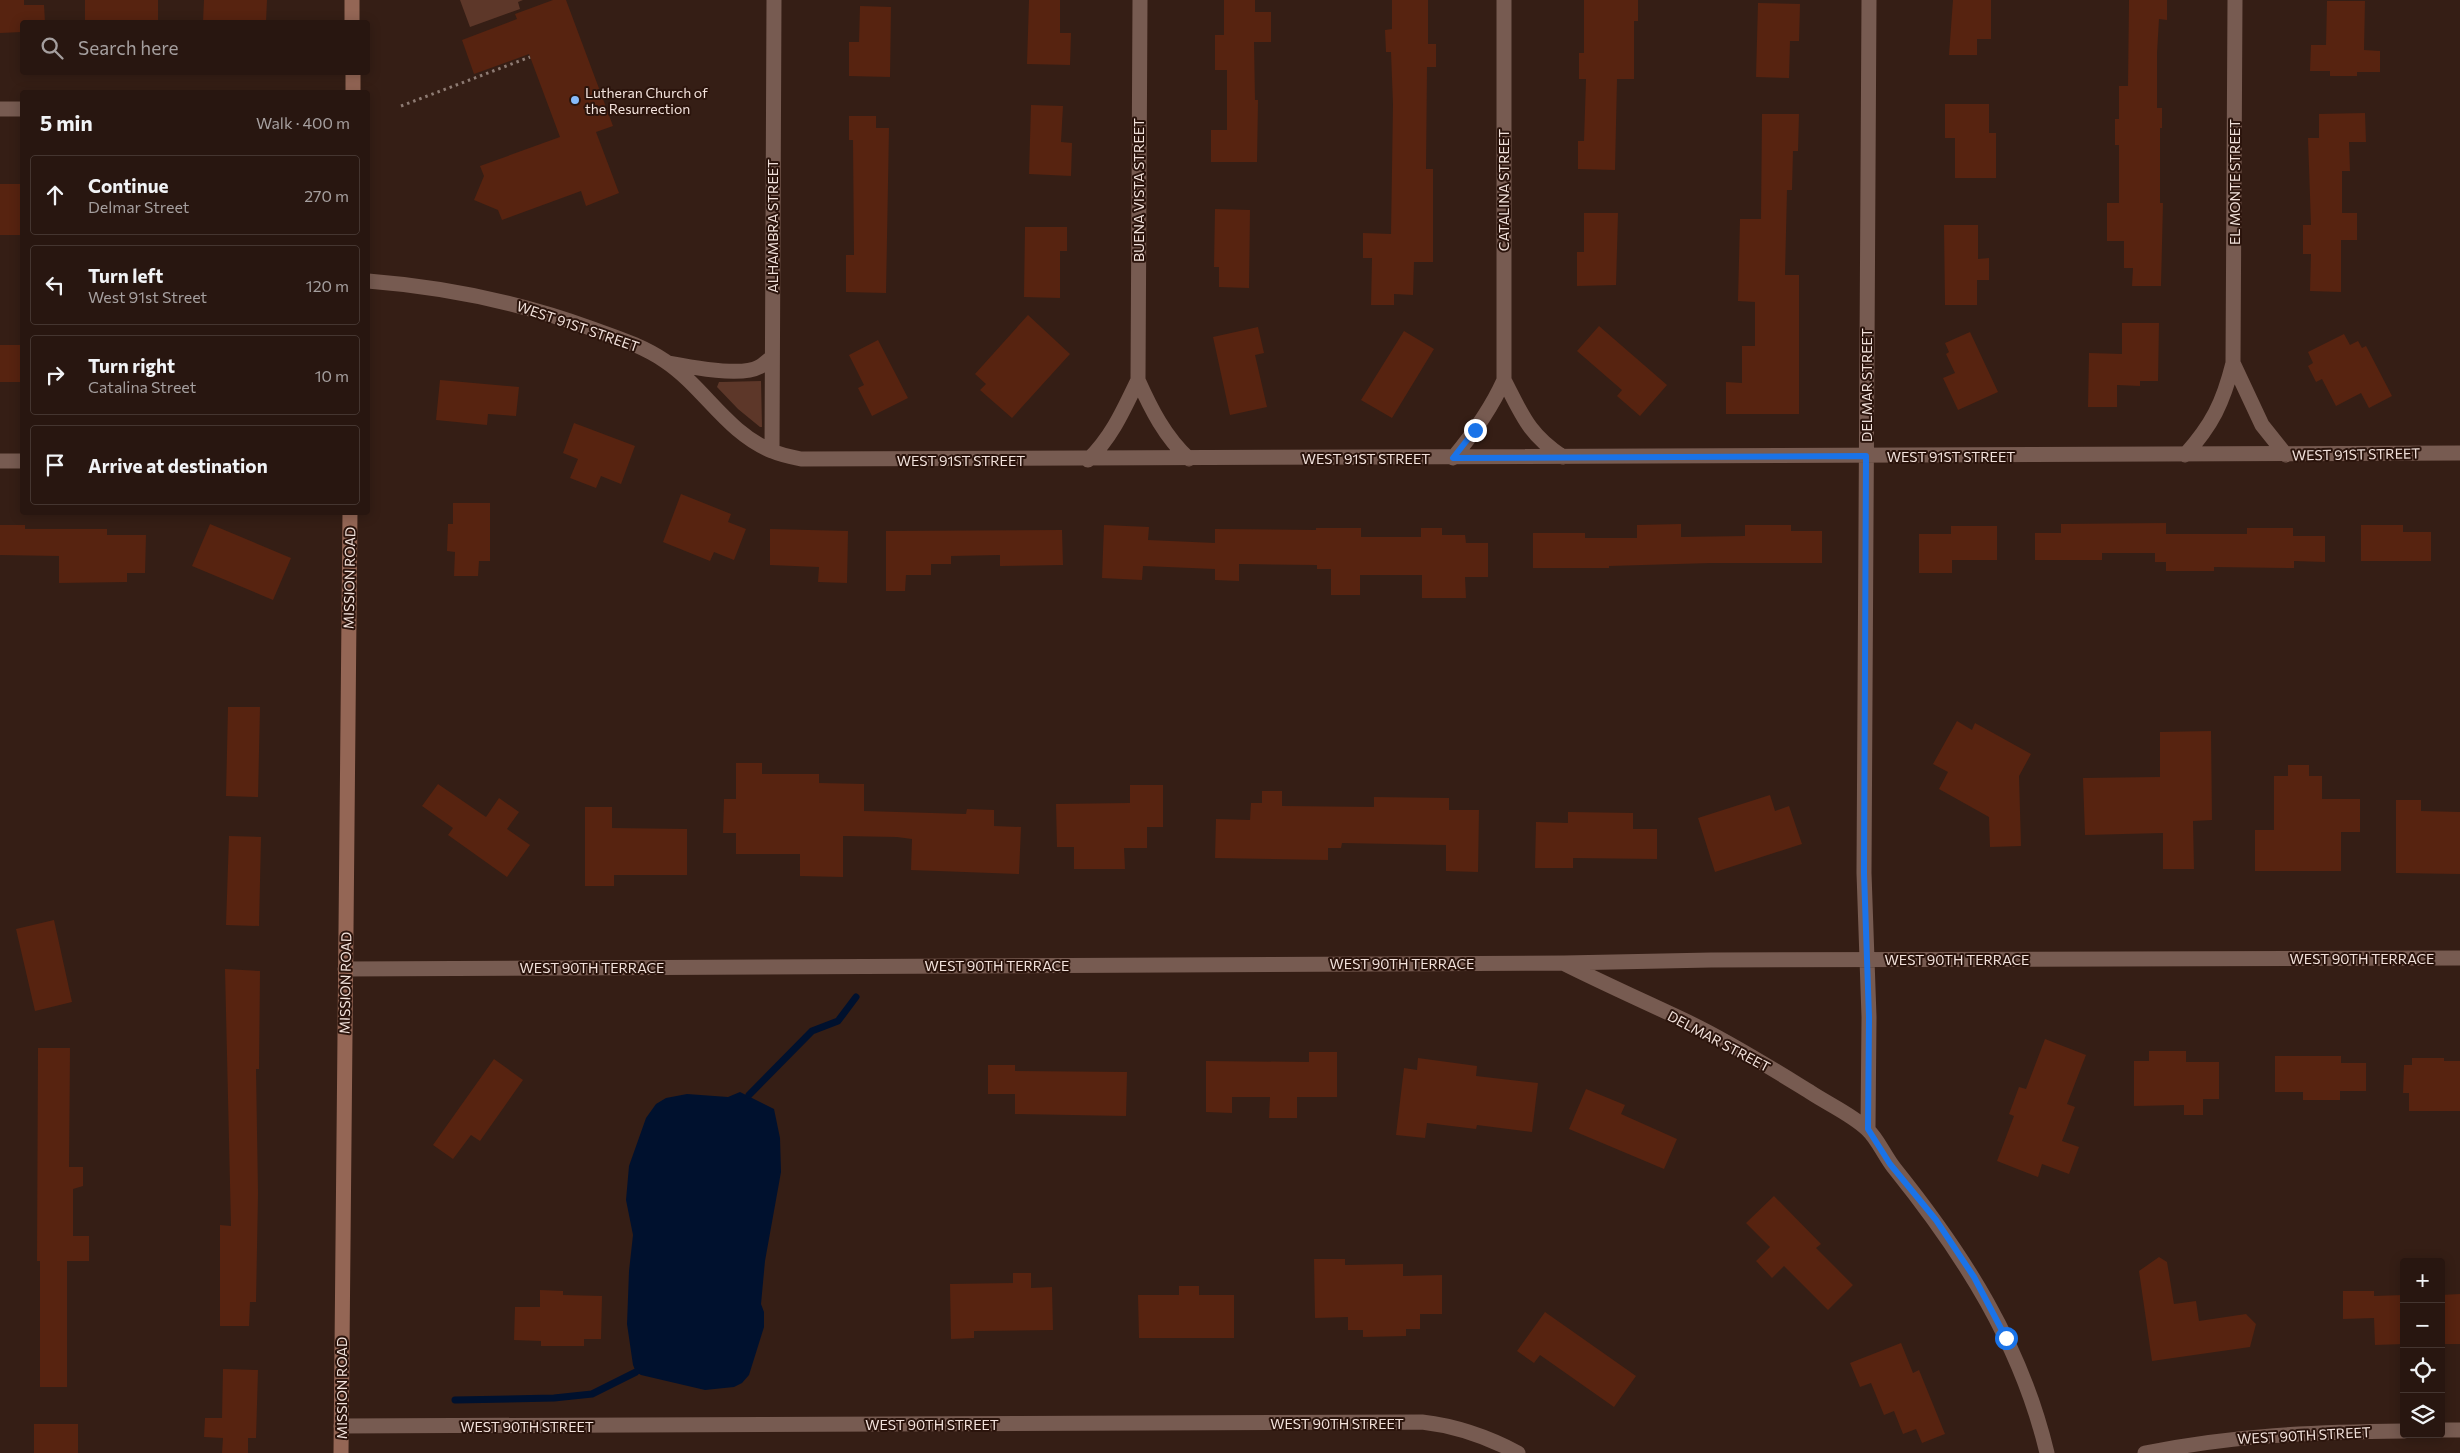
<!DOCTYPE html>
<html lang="en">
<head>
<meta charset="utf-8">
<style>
  body { margin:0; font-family:Commissioner,sans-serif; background:#301f19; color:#f1f3f6 }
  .controls { position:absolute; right:15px; bottom:15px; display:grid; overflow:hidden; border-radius:5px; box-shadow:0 2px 12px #0003 }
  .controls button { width:45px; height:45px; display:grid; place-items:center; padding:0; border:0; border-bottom:1px solid #443530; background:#281610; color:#f1f3f6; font:25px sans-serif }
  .stop { position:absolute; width:15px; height:15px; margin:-11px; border:4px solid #1a73e8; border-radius:50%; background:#fff }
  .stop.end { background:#1a73e8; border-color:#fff; box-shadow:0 1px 5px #0008 }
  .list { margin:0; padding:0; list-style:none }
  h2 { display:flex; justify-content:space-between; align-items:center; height:65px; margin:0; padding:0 20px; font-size:21px }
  h2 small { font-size:16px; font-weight:400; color:#a59f9f }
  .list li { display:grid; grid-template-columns:32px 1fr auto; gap:15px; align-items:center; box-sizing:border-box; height:80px; margin:0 10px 10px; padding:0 10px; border:1px solid #443530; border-radius:5px }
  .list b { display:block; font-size:19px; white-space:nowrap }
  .list p { margin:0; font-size:16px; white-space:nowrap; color:#a59f9f }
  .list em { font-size:16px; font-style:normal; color:#a59f9f }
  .icon { flex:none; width:28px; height:28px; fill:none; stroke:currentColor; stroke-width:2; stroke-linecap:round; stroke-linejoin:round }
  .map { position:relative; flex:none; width:2460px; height:1453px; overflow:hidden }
  .search { position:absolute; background:#281610; box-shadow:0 2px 12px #0003; left:20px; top:20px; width:350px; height:55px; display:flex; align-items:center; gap:12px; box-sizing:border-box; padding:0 18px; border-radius:5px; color:#a59f9f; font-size:19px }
  .panel { position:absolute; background:#281610; box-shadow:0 2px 12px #0003; left:20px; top:90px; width:350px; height:425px; border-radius:5px }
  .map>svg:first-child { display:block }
  .green { fill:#5d3729 }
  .water { fill:#00112e }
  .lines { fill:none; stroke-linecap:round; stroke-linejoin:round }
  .stream { stroke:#00112e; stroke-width:7 }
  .building { fill:#572310 }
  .path { stroke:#8e7b73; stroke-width:3; stroke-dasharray:2.5 4; stroke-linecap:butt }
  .minor { stroke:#775b51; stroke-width:15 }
  .secondary { stroke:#946655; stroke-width:15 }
  .route { stroke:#1a73e8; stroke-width:6 }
  .poi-dot { fill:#87bbfb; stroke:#2b140c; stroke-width:2 }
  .labels { text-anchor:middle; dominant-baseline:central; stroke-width:4; stroke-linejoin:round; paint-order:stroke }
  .poi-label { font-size:14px; fill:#f2e2dc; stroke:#2b140c; text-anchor:start }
  .street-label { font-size:14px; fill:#f2e2dc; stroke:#2b140c }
</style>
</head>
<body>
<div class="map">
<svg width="2460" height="1453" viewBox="0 0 2460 1453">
  <rect width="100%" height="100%" fill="#351e15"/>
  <path class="green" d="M 460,0 L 523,0 L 518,2 L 520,9 L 470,27 Z
    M 761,381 L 762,427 L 760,427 L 738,409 L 717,387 L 719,382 L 722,382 Z"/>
  <path class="water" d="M 740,1092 L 774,1109 L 780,1138 L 781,1172 L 765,1261 L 761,1304 L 764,1312 L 764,1327 L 749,1375 L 742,1383 L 734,1387 L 705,1390 L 641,1375 L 636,1372 L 633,1365 L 627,1324 L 629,1271 L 633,1235 L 626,1200 L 629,1166 L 646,1118 L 656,1104 L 666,1098 L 687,1094 L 728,1097 Z"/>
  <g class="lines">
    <path class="stream" d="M 749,1095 L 812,1031 L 838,1021 L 856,997
      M 455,1400 L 554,1398 L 592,1394 L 636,1372"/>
  </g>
  <path class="building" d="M 0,0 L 24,0 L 24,5 L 44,5 L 45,22 L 22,22 L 22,32 L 0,33 Z
    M 85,0 L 158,0 L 158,22 L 85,22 Z
    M 204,0 L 267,0 L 266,22 L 203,22 Z
    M 553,0 L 566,0 L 613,126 L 596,132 L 619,193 L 586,206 L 581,191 L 502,220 L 498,210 L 474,200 L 484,176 L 480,166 L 560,137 L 529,54 L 474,74 L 462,40 L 517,19 L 515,14 Z
    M 1029,0 L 1060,0 L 1060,33 L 1071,33 L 1070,65 L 1027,64 Z
    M 1224,0 L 1255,0 L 1255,12 L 1271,12 L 1271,42 L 1254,42 L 1255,100 L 1258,100 L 1257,162 L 1211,162 L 1211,130 L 1227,130 L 1227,70 L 1215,70 L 1215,35 L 1224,35 Z
    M 1392,0 L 1428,0 L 1428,44 L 1436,44 L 1436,67 L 1427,67 L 1426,169 L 1433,169 L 1433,262 L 1414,262 L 1413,295 L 1394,294 L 1394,305 L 1371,305 L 1372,258 L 1363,258 L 1363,233 L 1391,234 L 1393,104 L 1391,52 L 1386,52 L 1385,30 L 1392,29 Z
    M 1584,0 L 1638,0 L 1638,21 L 1634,21 L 1634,79 L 1617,79 L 1615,170 L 1578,169 L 1578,141 L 1584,141 L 1586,79 L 1579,79 L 1579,53 L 1584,53 Z
    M 1953,0 L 1991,0 L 1991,39 L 1977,39 L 1977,55 L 1949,55 Z
    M 2129,0 L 2167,0 L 2167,20 L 2159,19 L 2157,53 L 2157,108 L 2162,108 L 2162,128 L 2160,128 L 2160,203 L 2163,203 L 2161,286 L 2132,286 L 2133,268 L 2124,268 L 2124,241 L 2107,241 L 2107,203 L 2119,203 L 2119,145 L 2115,145 L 2115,119 L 2119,119 L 2119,86 L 2128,86 Z
    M 2327,1 L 2365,1 L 2364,50 L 2380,51 L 2380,72 L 2357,72 L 2357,76 L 2330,76 L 2330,71 L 2310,71 L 2311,45 L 2326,45 Z
    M 1758,3 L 1800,4 L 1799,41 L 1790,41 L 1789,78 L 1756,77 Z
    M 860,6 L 891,7 L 890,77 L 849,76 L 849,42 L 859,42 Z
    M 1945,104 L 1989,104 L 1989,133 L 1996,133 L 1996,178 L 1955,178 L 1955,138 L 1945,138 Z
    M 1031,105 L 1063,106 L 1061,142 L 1072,143 L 1071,176 L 1029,174 Z
    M 2365,113 L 2366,142 L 2349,142 L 2350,171 L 2342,171 L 2342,213 L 2357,213 L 2357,240 L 2341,240 L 2341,292 L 2310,291 L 2311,254 L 2303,254 L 2303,225 L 2311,225 L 2308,138 L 2319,138 L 2319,114 Z
    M 1762,114 L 1799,114 L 1798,151 L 1793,151 L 1792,190 L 1787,190 L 1785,275 L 1799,275 L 1799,414 L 1726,414 L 1726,382 L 1742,383 L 1742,346 L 1755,346 L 1755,302 L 1738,301 L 1740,219 L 1761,219 Z
    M 849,116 L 876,116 L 876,128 L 889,128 L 886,293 L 846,292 L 846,255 L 854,255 L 853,140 L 849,140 Z
    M 0,184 L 22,184 L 22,235 L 0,235 Z
    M 1215,209 L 1250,210 L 1249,288 L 1219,287 L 1219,267 L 1214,267 Z
    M 1584,213 L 1618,213 L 1616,285 L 1577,286 L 1577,252 L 1584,252 Z
    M 1944,225 L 1978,225 L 1978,259 L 1989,258 L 1989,280 L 1977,280 L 1977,305 L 1945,305 Z
    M 1025,227 L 1067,227 L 1067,251 L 1060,251 L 1060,298 L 1024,297 Z
    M 1028,315 L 1070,354 L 1012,418 L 980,390 L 986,384 L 975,374 Z
    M 2122,323 L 2159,323 L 2158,381 L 2140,381 L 2140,386 L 2117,385 L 2117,407 L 2088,407 L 2089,353 L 2122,354 Z
    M 1599,326 L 1667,385 L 1640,416 L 1617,396 L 1622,390 L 1577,351 Z
    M 1258,327 L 1264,353 L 1255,355 L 1267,407 L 1230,415 L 1213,337 Z
    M 1404,331 L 1434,349 L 1392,418 L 1361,400 Z
    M 1970,332 L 1998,392 L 1958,410 L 1943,378 L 1955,373 L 1946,354 L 1949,352 L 1945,343 Z
    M 2344,334 L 2350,345 L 2358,341 L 2362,348 L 2366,346 L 2392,396 L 2369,408 L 2361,393 L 2336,406 L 2322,379 L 2316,382 L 2308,366 L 2313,363 L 2308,352 Z
    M 878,340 L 908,398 L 872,416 L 858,388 L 864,385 L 849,355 Z
    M 0,345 L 22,345 L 22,382 L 0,382 Z
    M 440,380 L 519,387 L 516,416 L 488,414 L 487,425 L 436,420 Z
    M 574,423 L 635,446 L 621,484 L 601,476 L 596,488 L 570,478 L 578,459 L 563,453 Z
    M 681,494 L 731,514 L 728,522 L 746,529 L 734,560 L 714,552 L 710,561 L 663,542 Z
    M 453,503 L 490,503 L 490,561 L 479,561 L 478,576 L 454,576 L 455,552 L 447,551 L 448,524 L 453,524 Z
    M 2166,523 L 2166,534 L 2247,534 L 2247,528 L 2293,528 L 2293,536 L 2325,536 L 2325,562 L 2294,561 L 2294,568 L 2214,567 L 2214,571 L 2166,571 L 2166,562 L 2155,562 L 2155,553 L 2102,553 L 2102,560 L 2035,560 L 2035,533 L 2061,533 L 2061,524 Z
    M 210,524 L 291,558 L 273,600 L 192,566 Z
    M 1681,524 L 1681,537 L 1745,536 L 1745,525 L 1791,525 L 1791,531 L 1822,531 L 1822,563 L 1711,563 L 1609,566 L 1609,568 L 1533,568 L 1533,533 L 1585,533 L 1585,538 L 1637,538 L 1637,525 Z
    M 0,525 L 25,525 L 25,529 L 107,529 L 107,535 L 146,535 L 145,573 L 127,573 L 127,582 L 59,583 L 59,556 L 0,555 Z
    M 1104,525 L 1149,527 L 1148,540 L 1215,543 L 1215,529 L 1316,530 L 1316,528 L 1361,528 L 1361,537 L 1421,537 L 1421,528 L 1442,528 L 1442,535 L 1465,535 L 1466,543 L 1488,543 L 1488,577 L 1465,577 L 1466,598 L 1422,598 L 1422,575 L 1360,575 L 1360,595 L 1331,595 L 1331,569 L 1317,569 L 1317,565 L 1239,564 L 1239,581 L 1215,580 L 1215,569 L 1143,566 L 1142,580 L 1102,578 Z
    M 2361,525 L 2403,525 L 2403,532 L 2431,532 L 2431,561 L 2361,561 Z
    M 1951,526 L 1997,526 L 1997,560 L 1952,560 L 1952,573 L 1919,573 L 1919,534 L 1951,534 Z
    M 770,529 L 848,531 L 847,583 L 818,582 L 819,567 L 770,565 Z
    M 1062,530 L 1063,565 L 1000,566 L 1000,555 L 951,556 L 951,564 L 931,564 L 931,575 L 906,575 L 905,591 L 886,591 L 886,531 Z
    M 228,707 L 260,707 L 258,797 L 226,796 Z
    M 1957,721 L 1972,730 L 1975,723 L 2031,754 L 2019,776 L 2021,846 L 1990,847 L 1989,817 L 1939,789 L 1948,772 L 1933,764 Z
    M 2211,731 L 2212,820 L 2193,821 L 2194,869 L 2163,869 L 2163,833 L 2085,835 L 2083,778 L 2160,777 L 2160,732 Z
    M 736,763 L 762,763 L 762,774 L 819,774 L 819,783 L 864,784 L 864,811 L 966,814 L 967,809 L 994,810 L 994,826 L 1021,827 L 1019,874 L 911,870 L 912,839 L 897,837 L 843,836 L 843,877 L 800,876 L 800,854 L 736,854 L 736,833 L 723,833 L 724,799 L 736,799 Z
    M 2288,765 L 2309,765 L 2309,776 L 2322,776 L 2322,799 L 2360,799 L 2360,832 L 2341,832 L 2341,871 L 2255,871 L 2255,830 L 2274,830 L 2274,776 L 2288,776 Z
    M 438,784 L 486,817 L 499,798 L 519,812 L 507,829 L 530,845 L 507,877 L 448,835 L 453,828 L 422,806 Z
    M 1130,785 L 1163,785 L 1163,827 L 1147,827 L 1147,848 L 1124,848 L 1125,869 L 1074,869 L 1074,847 L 1057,847 L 1056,804 L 1130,803 Z
    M 1262,791 L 1282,791 L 1282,806 L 1374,807 L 1374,797 L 1449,798 L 1449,810 L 1479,810 L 1478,872 L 1446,871 L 1446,845 L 1342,843 L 1341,848 L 1328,848 L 1328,860 L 1215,858 L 1216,819 L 1250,820 L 1251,803 L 1262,803 Z
    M 1770,795 L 1775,811 L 1789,806 L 1802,844 L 1715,872 L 1698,818 Z
    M 2396,800 L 2421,800 L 2421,811 L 2460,812 L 2460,874 L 2396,873 Z
    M 585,807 L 612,807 L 612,828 L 687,829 L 687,875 L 614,875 L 614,886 L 585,886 Z
    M 1568,812 L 1633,813 L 1633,829 L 1657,829 L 1657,859 L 1573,858 L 1573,868 L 1535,868 L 1536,822 L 1568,823 Z
    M 229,836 L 261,837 L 259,926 L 226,925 Z
    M 54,920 L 72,1002 L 35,1011 L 16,929 Z
    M 225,969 L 260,971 L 259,1069 L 256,1069 L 258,1193 L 256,1302 L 250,1302 L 249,1326 L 220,1326 L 220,1225 L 231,1226 Z
    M 2045,1039 L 2086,1055 L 2067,1104 L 2075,1107 L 2062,1141 L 2079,1147 L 2069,1174 L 2042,1164 L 2038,1177 L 1997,1161 L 2014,1116 L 2009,1114 L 2019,1087 L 2026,1089 Z
    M 38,1048 L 70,1048 L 69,1167 L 83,1167 L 83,1186 L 73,1189 L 73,1236 L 89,1236 L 89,1261 L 67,1261 L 67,1387 L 40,1387 L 40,1261 L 37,1261 Z
    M 2149,1051 L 2186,1051 L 2186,1062 L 2219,1062 L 2219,1099 L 2203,1099 L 2203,1115 L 2184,1115 L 2184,1105 L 2134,1106 L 2134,1061 L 2149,1061 Z
    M 1309,1052 L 1337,1052 L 1337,1097 L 1297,1097 L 1297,1118 L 1269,1118 L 1270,1097 L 1232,1097 L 1232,1113 L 1206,1112 L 1206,1061 L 1309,1062 Z
    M 2275,1056 L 2341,1056 L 2341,1063 L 2366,1063 L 2366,1091 L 2340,1091 L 2340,1100 L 2303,1100 L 2303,1092 L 2275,1092 Z
    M 1418,1058 L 1477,1066 L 1476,1076 L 1538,1083 L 1532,1132 L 1477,1125 L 1476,1129 L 1427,1123 L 1425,1138 L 1396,1135 L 1404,1068 L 1417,1070 Z
    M 2412,1058 L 2444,1058 L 2444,1061 L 2460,1061 L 2460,1111 L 2409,1111 L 2409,1093 L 2403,1093 L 2404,1065 L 2412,1065 Z
    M 494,1059 L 523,1080 L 480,1141 L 471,1135 L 453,1159 L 433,1145 Z
    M 988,1065 L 1015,1065 L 1015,1071 L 1127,1072 L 1126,1116 L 1015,1114 L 1015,1094 L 988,1094 Z
    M 1586,1089 L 1625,1105 L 1621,1114 L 1677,1139 L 1664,1169 L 1569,1129 Z
    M 1774,1196 L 1821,1244 L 1816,1248 L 1853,1285 L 1828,1310 L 1784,1266 L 1772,1278 L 1756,1261 L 1770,1247 L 1746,1223 Z
    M 2159,1257 L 2167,1262 L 2174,1304 L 2196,1301 L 2199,1321 L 2246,1314 L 2256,1324 L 2250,1347 L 2152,1361 L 2139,1271 Z
    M 1314,1259 L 1345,1259 L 1345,1265 L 1403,1264 L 1403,1276 L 1442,1275 L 1442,1314 L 1420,1314 L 1420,1329 L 1406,1329 L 1406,1336 L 1363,1337 L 1363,1330 L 1348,1330 L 1348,1317 L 1315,1318 Z
    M 1013,1273 L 1031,1273 L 1031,1288 L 1052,1287 L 1053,1330 L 974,1331 L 974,1338 L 951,1339 L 950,1284 L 1013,1283 Z
    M 1179,1286 L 1199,1286 L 1199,1295 L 1234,1295 L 1234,1338 L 1139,1338 L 1138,1295 L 1179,1295 Z
    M 540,1290 L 563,1291 L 563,1295 L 602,1296 L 601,1339 L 584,1339 L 584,1346 L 541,1346 L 541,1341 L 514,1340 L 515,1307 L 540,1307 Z
    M 2343,1291 L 2374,1291 L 2374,1296 L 2404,1295 L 2404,1344 L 2375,1345 L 2374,1318 L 2343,1319 Z
    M 2460,1294 L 2460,1344 L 2441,1344 L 2441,1295 Z
    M 1545,1312 L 1636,1376 L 1614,1407 L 1540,1355 L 1534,1363 L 1517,1351 Z
    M 1901,1343 L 1913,1373 L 1919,1370 L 1945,1434 L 1922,1443 L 1916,1429 L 1903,1434 L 1894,1411 L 1884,1415 L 1871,1383 L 1860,1387 L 1850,1363 Z
    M 223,1369 L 258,1370 L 256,1438 L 248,1438 L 248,1453 L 222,1453 L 223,1438 L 204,1437 L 205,1418 L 222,1418 Z
    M 34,1424 L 78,1424 L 78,1453 L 34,1453 Z"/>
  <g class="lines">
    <path class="path" d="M 401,106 L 530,57"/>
    <path class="minor" d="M 1140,0 L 1138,380 C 1151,409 1165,437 1189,459
      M 0,109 L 22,109
      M 368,281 C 445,287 519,302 593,329 C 618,338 643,346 665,361 C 704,387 727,433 772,451 C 781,455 791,457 801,459 L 2460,453
      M 669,363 C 690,367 741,377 759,367 C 763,365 767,361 771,358
      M 2233,363 L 2262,425 L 2286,455
      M 1504,380 C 1522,415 1529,435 1563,457
      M 772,451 L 774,0
      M 2185,455 C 2212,425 2223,403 2233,363 L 2235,0
      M 1453,458 C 1473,434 1491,409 1504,380 L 1504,0
      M 1088,460 C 1112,437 1124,409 1138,380
      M 0,461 L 22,461
      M 1565,964 C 1607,985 1650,1004 1692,1024 C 1733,1044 1771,1068 1810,1092 C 1828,1104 1851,1114 1867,1129 C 1878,1139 1885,1157 1895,1169 C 1964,1255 2021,1344 2047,1453
      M 345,969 L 1564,963 L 1711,960 L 2460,958
      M 1868,1129 L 1869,1017 L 1864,873 L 1869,0
      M 341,1426 L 1422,1422 C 1457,1426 1486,1436 1518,1453
      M 2441,1430 L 2460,1430
      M 2145,1453 C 2234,1435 2314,1432 2404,1431"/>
    <path class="secondary" d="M 352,0 L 352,22
      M 353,72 L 353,92
      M 341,1453 L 350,512"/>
  </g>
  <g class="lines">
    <path class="route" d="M 1475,430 L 1453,458 L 1866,456 L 1864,873 L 1869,1017 L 1868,1129 L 1890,1164 L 1936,1220 L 1974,1277 L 2006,1338"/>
  </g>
  <circle class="poi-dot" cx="575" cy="100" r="5"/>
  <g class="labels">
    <g class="poi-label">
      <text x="585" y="92">Lutheran Church of<tspan x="585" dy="16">the Resurrection</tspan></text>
    </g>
    <g class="street-label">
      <text transform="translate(2234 182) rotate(-90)">EL MONTE STREET</text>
      <text transform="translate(1138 190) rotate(-90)">BUENA VISTA STREET</text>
      <text transform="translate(1503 190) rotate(-90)">CATALINA STREET</text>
      <text transform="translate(772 226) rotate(-90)">ALHAMBRA STREET</text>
      <text transform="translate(578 326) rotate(19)">WEST 91ST STREET</text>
      <text transform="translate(1866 385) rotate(-90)">DELMAR STREET</text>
      <text transform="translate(2356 454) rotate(-1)">WEST 91ST STREET</text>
      <text x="1951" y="456">WEST 91ST STREET</text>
      <text x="1366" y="458">WEST 91ST STREET</text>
      <text x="961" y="460">WEST 91ST STREET</text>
      <text transform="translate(349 578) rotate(-89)">MISSION ROAD</text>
      <text x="2362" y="958">WEST 90TH TERRACE</text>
      <text x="1957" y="959">WEST 90TH TERRACE</text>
      <text x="1402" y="963">WEST 90TH TERRACE</text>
      <text x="997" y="965">WEST 90TH TERRACE</text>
      <text x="592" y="967">WEST 90TH TERRACE</text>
      <text transform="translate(345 983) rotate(-89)">MISSION ROAD</text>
      <text transform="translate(1719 1041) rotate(28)">DELMAR STREET</text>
      <text transform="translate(341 1388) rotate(-90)">MISSION ROAD</text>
      <text x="1337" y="1423">WEST 90TH STREET</text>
      <text x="932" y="1424">WEST 90TH STREET</text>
      <text x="527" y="1426">WEST 90TH STREET</text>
      <text transform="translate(2304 1435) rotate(-3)">WEST 90TH STREET</text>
    </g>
  </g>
</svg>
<div class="controls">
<button>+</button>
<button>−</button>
<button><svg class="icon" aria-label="locate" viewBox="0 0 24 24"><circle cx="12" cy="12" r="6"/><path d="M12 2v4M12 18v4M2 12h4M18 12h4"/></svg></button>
<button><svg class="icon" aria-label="layers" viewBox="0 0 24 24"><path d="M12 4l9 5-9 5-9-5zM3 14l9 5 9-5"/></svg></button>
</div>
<div class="stop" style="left:2006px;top:1338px"></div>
<div class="stop end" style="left:1475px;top:430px"></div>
<div class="search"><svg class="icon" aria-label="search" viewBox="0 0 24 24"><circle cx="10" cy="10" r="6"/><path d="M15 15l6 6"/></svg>Search here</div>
<section class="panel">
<h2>5 min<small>Walk · 400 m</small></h2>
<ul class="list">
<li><svg class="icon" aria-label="ahead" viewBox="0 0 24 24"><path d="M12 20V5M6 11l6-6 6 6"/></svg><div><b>Continue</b><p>Delmar Street</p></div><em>270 m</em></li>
<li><svg class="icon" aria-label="left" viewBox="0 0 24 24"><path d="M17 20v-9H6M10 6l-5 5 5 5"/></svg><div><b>Turn left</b><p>West 91st Street</p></div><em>120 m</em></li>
<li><svg class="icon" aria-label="right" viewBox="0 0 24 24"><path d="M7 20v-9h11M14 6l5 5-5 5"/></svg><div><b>Turn right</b><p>Catalina Street</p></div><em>10 m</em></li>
<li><svg class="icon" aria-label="arrive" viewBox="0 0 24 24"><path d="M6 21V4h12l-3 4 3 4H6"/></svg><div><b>Arrive at destination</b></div></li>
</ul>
</section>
</div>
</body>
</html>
